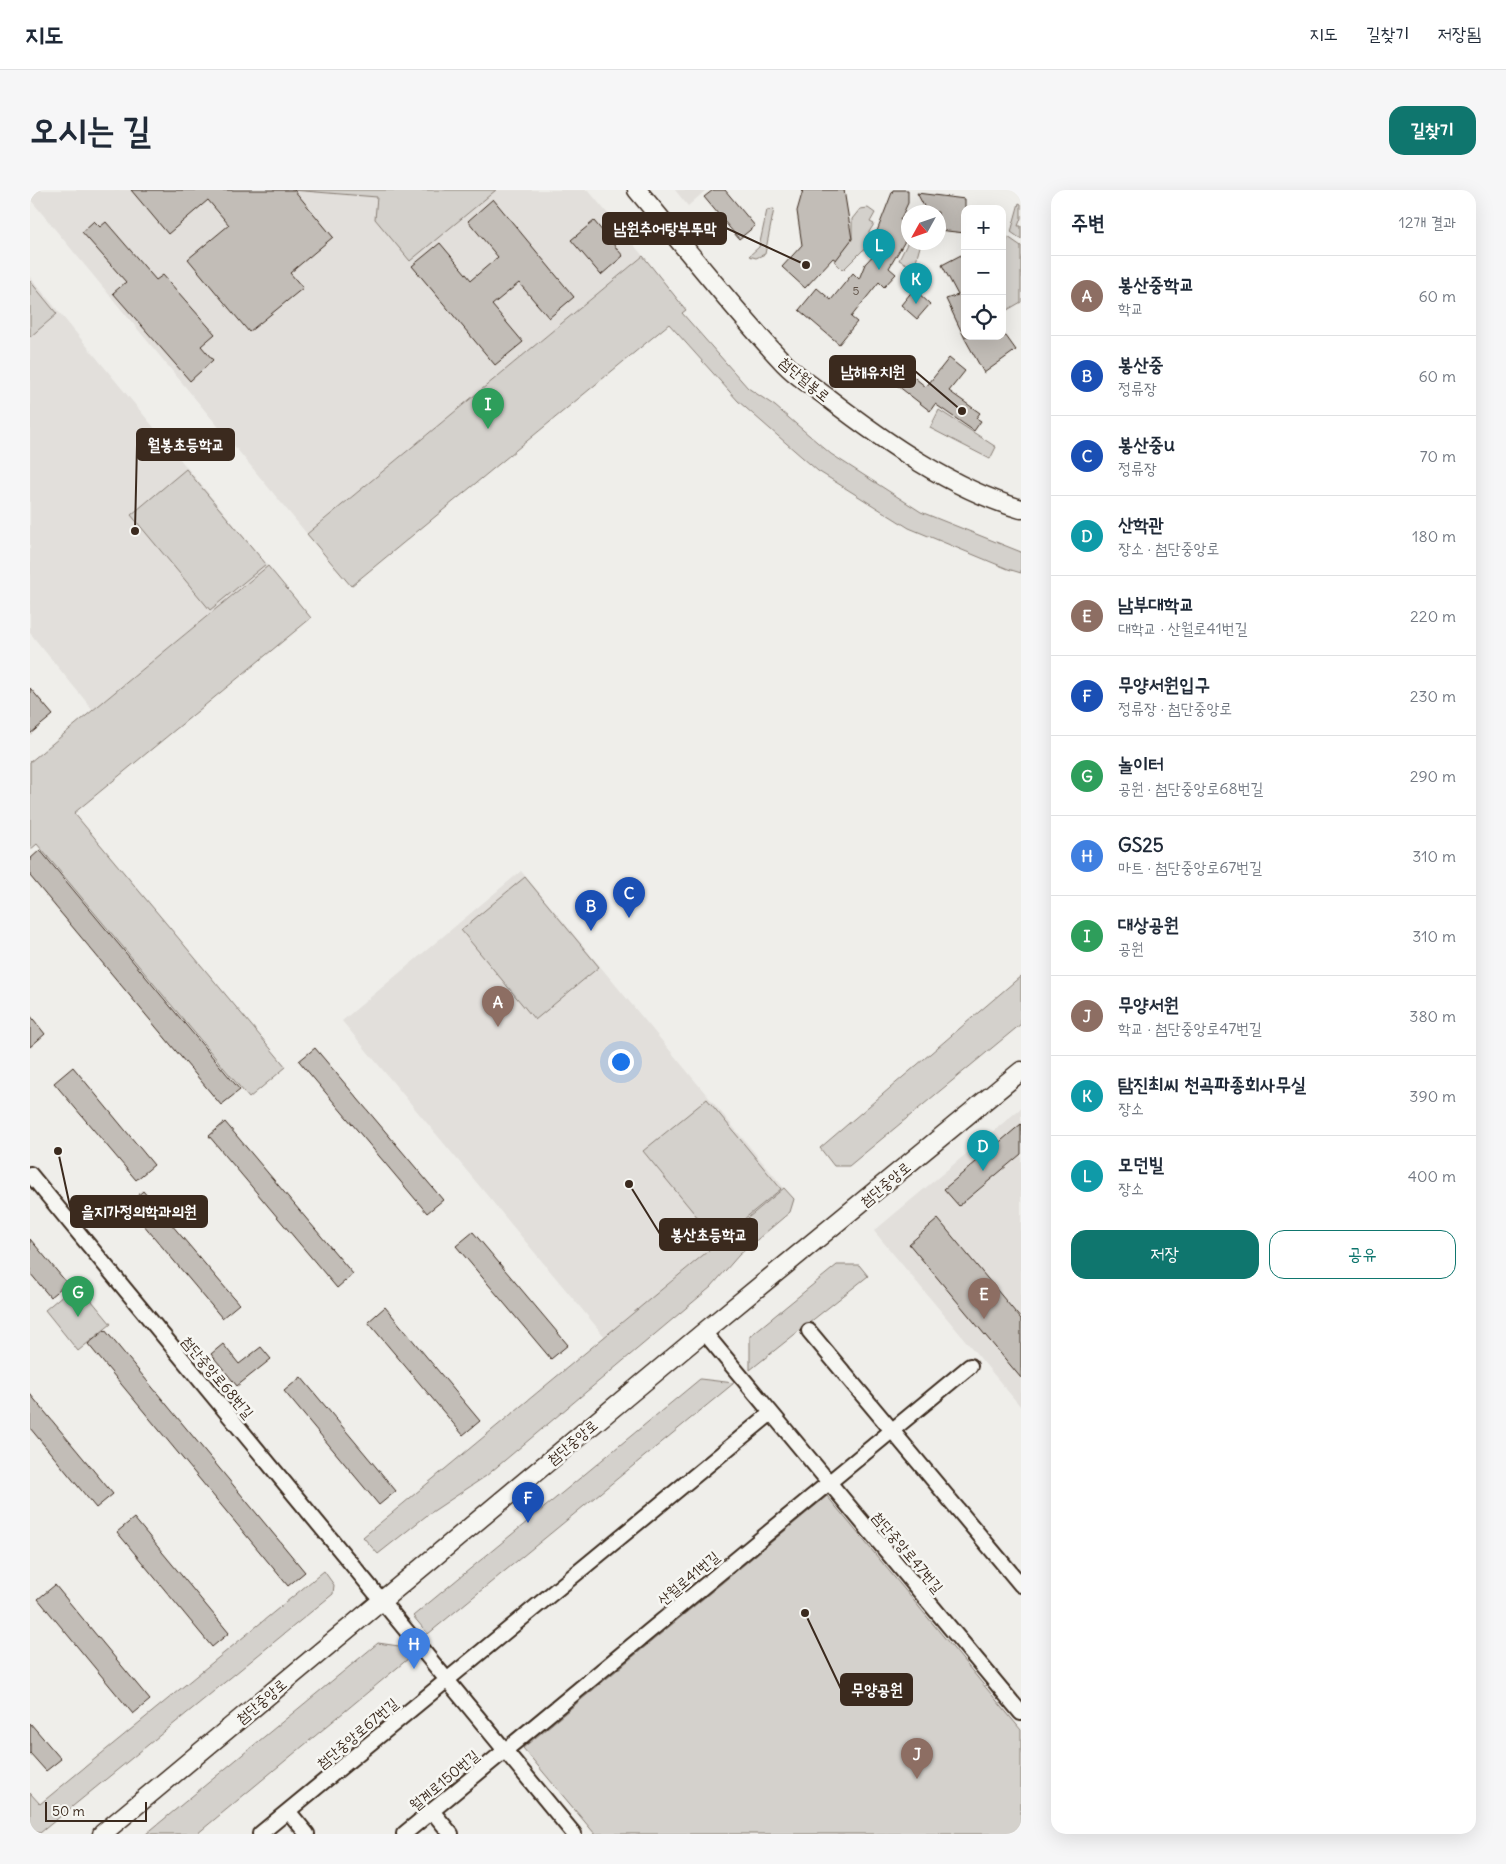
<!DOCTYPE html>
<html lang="ko">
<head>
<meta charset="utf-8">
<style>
  body { margin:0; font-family:Delius,"Poor Story",sans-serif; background:#f6f6f7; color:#1f2937 }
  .controls { position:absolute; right:15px; top:15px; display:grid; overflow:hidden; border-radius:10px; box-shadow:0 5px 20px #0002 }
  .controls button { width:45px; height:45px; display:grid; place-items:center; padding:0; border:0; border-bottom:1px solid #e0e1e3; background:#fff; color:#1f2937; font:25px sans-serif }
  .compass { position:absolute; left:871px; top:15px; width:45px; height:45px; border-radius:50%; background:#fff; box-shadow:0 5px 20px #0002; rotate:230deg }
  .scale { position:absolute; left:15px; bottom:12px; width:102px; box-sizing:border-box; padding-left:5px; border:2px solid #3b2a1e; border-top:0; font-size:14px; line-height:18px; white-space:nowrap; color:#3b2a1e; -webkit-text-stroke:4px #f6f6f2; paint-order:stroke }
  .you { position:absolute; left:590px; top:871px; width:18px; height:18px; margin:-12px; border:4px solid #fff; border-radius:50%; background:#1a73e8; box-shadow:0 0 0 8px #1a73e833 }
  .badge { display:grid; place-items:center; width:32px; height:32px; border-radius:50%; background:#0f766e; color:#fff; font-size:16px; font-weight:700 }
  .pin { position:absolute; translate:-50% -41px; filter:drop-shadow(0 1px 2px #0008) }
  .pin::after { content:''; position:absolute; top:26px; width:18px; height:15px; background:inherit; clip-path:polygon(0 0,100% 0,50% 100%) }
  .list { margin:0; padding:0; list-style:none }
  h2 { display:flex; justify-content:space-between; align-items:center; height:65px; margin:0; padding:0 20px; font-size:21px }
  h2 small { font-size:16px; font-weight:400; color:#747a83 }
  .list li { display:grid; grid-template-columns:32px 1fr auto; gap:15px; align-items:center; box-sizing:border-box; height:80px; padding:0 20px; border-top:1px solid #e0e1e3 }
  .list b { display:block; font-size:19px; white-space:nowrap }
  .list p { margin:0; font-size:16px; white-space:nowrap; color:#747a83 }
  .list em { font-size:16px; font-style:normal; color:#747a83 }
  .actions { display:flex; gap:10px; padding:15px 20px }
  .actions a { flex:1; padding:11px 0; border:1px solid #0f766e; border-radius:15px; text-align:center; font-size:18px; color:#0f766e }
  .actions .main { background:#0f766e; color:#fff }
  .icon { flex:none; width:28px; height:28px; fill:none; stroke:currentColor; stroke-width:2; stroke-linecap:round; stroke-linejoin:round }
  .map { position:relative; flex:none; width:991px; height:1644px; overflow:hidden; border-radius:15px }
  header { display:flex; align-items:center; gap:30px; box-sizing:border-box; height:70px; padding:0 25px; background:#fff; border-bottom:1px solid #e0e1e3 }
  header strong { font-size:24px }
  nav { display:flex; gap:28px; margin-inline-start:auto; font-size:18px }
  .intro { display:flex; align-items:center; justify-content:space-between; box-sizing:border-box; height:120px; padding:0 30px }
  h1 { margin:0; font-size:35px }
  .button { padding:12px 22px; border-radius:15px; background:#0f766e; color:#fff; font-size:18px; font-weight:700 }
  main { display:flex; gap:30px; padding:0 30px }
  aside { flex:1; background:#fff; border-radius:15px; box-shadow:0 5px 20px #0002 }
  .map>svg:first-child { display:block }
  .built { fill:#e2dfdb }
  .green { fill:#d4d1cc; stroke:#887e75 }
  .building { fill:#c2bdb7; stroke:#3b2a1e }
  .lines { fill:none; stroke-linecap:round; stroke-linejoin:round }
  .minor-casing { stroke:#3b2a1e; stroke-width:18 }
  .tertiary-casing { stroke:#3b2a1e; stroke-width:21 }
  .minor { stroke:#f6f6f2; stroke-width:14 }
  .tertiary { stroke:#f6f6f2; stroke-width:18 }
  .labels { text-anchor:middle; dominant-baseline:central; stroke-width:5; stroke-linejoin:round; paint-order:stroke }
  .number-label { font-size:12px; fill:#5d4f44 }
  .street-label { font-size:15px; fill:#3b2a1e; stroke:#f6f6f2 }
  .leader { fill:none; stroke:#3b2a1e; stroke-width:2 }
  .callout-dot { fill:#3b2a1e; stroke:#f6f6f2; stroke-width:2 }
  .callout { fill:#3b2a1e; stroke:#3b2a1e; stroke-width:2 }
  .callout-label { font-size:16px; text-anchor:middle; font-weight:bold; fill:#fff }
</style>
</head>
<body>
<header>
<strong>지도</strong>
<nav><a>지도</a><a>길찾기</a><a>저장됨</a></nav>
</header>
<div class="intro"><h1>오시는 길</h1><a class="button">길찾기</a></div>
<main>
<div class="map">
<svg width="991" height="1644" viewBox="0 0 991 1644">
  <rect width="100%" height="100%" fill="#efeeea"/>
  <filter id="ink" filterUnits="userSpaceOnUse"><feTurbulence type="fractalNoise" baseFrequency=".02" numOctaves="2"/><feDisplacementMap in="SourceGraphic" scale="10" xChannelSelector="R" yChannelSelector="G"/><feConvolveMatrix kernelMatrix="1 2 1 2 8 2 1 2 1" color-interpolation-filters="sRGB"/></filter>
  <g filter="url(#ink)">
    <path class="built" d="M 0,0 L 558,0 L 613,66 L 277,344 L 0,9 Z
      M 645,0 L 676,0 L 658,16 Z
      M 0,87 L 238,376 L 63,520 L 0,443 Z
      M 491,681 L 754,998 L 575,1147 L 312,831 Z
      M 991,918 L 991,1217 L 844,1041 Z"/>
    <path class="green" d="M 262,0 L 466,0 L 380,71 L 345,29 L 347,7 Z
      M 989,13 L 991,14 L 991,28 L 988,36 L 991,36 L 991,49 L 981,42 Z
      M 838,18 L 845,23 L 840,32 L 844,34 L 839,42 L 842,58 L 833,60 L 813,80 L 804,71 L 822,49 L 822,29 L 830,19 Z
      M 744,19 L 735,64 L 726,68 L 719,66 L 729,57 L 737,20 Z
      M 978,47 L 991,56 L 991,112 L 972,123 L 972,66 Z
      M 878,52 L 891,53 L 884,78 L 869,70 Z
      M 613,66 L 656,120 L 652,123 L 718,198 L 745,216 L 801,264 L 891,322 L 991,362 L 991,383 L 978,379 L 879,338 L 788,281 L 708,211 L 639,134 L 321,396 L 277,344 Z
      M 0,91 L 27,124 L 0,147 Z
      M 909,220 L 966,257 L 960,269 L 900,238 Z
      M 156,279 L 236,374 L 180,420 L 101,325 Z
      M 238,376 L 281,428 L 44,623 L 256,877 L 219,908 L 7,654 L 0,660 L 0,572 Z
      M 495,687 L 569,777 L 505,830 L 431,740 Z
      M 991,786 L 991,834 L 819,976 L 804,976 L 790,958 Z
      M 677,909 L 751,999 L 687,1051 L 613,961 Z
      M 754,998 L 764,1009 L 760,1022 L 709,1065 L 681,1097 L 456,1286 L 396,1326 L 348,1364 L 333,1347 Z
      M 807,1075 L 829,1075 L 838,1086 L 720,1180 L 720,1146 Z
      M 47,1093 L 81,1134 L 48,1161 L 15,1120 Z
      M 670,1189 L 704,1193 L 398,1444 L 383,1426 Z
      M 797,1306 L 991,1540 L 991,1644 L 565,1644 L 493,1558 Z
      M 294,1381 L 304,1395 L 303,1404 L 10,1643 L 0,1641 L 0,1603 L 10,1614 Z
      M 348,1453 L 369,1456 L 379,1468 L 167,1644 L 116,1644 Z"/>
    <path class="building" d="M 101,0 L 264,0 L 303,47 L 260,83 L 273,98 L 219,142 L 158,69 L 199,35 L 178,10 L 138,44 Z
      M 683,0 L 695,0 L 725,36 L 709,49 L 674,7 Z
      M 773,0 L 814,0 L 822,49 L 806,70 L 803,68 L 775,98 L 752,77 L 772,55 L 767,21 Z
      M 863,0 L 878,0 L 878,13 L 870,30 L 878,33 L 878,46 L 859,78 L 866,84 L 854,97 L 849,92 L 821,127 L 827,132 L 809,154 L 769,120 L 787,98 L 801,110 L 823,83 L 829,89 L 835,74 L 849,59 L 842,54 Z
      M 887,3 L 935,9 L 935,43 L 908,40 L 908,22 L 897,22 Z
      M 463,9 L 544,107 L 519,128 L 489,93 L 462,115 L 493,152 L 465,175 L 382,76 L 410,53 L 441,90 L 468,67 L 438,31 Z
      M 64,31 L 70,37 L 76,32 L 126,90 L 133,85 L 185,144 L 171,156 L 183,170 L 160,191 L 83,103 L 96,92 L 52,42 Z
      M 564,31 L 593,66 L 571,85 L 541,50 Z
      M 931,65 L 935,73 L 935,146 L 976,146 L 986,160 L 954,183 L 935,149 L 916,109 L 928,105 L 912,75 Z
      M 884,99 L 900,114 L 887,129 L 871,115 Z
      M 919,168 L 935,181 L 919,201 L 950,223 L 946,228 L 951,231 L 944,241 L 905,214 L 900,221 L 854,185 L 864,171 L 896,197 Z
      M 0,498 L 23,525 L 0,544 Z
      M 10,660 L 210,900 L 191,915 L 0,686 L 0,669 Z
      M 0,825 L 15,844 L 0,857 Z
      M 285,858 L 413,1010 L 397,1023 L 269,871 Z
      M 43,877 L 124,975 L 106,990 L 24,893 Z
      M 195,932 L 323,1084 L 307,1098 L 179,946 Z
      M 991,934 L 991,964 L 929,1016 L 914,999 Z
      M 113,1001 L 209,1114 L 192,1128 L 97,1015 Z
      M 908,1029 L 991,1129 L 991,1188 L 879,1054 Z
      M 443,1042 L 538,1155 L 521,1169 L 426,1056 Z
      M 0,1049 L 37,1093 L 20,1107 L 0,1083 Z
      M 355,1117 L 450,1231 L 433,1245 L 338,1132 Z
      M 75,1140 L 275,1382 L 258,1396 L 58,1154 Z
      M 193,1154 L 209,1174 L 231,1157 L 241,1169 L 207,1196 L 181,1164 Z
      M 271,1187 L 366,1301 L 349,1315 L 254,1201 Z
      M 0,1204 L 83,1304 L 66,1318 L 0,1238 Z
      M 104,1328 L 199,1443 L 182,1457 L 87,1342 Z
      M 25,1395 L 120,1510 L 103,1524 L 8,1409 Z
      M 0,1533 L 31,1569 L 16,1581 L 0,1563 Z"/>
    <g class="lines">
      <defs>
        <path id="minor" d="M 0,984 L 544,1644
          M 779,1141 L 991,1395
          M 674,1142 L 991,1523
          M 258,1621 L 277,1644
          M 402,1621 L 421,1644
          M 230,1644 L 741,1223
          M 374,1644 L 940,1176"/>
        <path id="tertiary" d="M 607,0 C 655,57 703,119 754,173 C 767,187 784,197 798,208 C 855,252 922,299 991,319
          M 72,1644 L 674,1142 L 991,881"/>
      </defs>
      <use href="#minor" class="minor-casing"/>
      <use href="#tertiary" class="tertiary-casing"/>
      <use href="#minor" class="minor"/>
      <use href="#tertiary" class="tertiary"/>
    </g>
  </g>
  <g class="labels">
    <g class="number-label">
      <text x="826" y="100">5</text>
    </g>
    <g class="street-label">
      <text transform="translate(775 189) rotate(40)">첨단월봉로</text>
      <text transform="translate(855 994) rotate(-40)">첨단중앙로</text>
      <text transform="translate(188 1187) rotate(50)">첨단중앙로68번길</text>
      <text transform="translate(542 1252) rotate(-40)">첨단중앙로</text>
      <text transform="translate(878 1362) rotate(50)">첨단중앙로47번길</text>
      <text transform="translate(658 1388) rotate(-40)">산월로41번길</text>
      <text transform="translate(231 1511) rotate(-40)">첨단중앙로</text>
      <text transform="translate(327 1543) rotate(-40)">첨단중앙로67번길</text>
      <text transform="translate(414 1590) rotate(-40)">월계로150번길</text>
    </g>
  </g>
  <path class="leader" d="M776 75L696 38M932 221L885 181M105 341L107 255M28 961L41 1021M599 994L630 1044M775 1423L811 1499"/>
  <g class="callout-dot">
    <circle cx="776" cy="75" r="5"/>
    <circle cx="932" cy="221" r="5"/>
    <circle cx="105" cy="341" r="5"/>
    <circle cx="28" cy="961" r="5"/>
    <circle cx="599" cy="994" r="5"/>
    <circle cx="775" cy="1423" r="5"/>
  </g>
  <g class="callout">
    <rect x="573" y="23" width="123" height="31" rx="5"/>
    <rect x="800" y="166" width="85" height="31" rx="5"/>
    <rect x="107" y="239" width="97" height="31" rx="5"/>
    <rect x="41" y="1006" width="136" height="31" rx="5"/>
    <rect x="630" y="1029" width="97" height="31" rx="5"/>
    <rect x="811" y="1484" width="71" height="31" rx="5"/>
  </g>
  <g class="callout-label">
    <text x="635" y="44">남원추어탕부뚜막</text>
    <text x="843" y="187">남해유치원</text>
    <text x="156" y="260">월봉초등학교</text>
    <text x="109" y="1027">을지가정의학과의원</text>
    <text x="679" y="1050">봉산초등학교</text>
    <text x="847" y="1505">무양공원</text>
  </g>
</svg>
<div class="controls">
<button>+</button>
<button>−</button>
<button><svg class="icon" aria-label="locate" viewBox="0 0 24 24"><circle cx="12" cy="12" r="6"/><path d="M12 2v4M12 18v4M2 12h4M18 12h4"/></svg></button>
</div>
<svg class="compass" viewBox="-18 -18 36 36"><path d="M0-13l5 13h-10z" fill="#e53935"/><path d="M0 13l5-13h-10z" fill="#747a83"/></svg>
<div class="scale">50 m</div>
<div class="you"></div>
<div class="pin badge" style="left:468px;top:837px;background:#8d6e63">A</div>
<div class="pin badge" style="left:561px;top:741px;background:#1a4fb4">B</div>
<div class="pin badge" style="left:599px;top:728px;background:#1a4fb4">C</div>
<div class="pin badge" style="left:953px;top:981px;background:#0f9aa8">D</div>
<div class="pin badge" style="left:954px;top:1129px;background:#8d6e63">E</div>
<div class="pin badge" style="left:498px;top:1333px;background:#1a4fb4">F</div>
<div class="pin badge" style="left:48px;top:1127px;background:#2e9e5b">G</div>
<div class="pin badge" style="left:384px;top:1479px;background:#3f7fe0">H</div>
<div class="pin badge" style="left:458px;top:239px;background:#2e9e5b">I</div>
<div class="pin badge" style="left:887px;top:1589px;background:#8d6e63">J</div>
<div class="pin badge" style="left:886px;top:114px;background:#0f9aa8">K</div>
<div class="pin badge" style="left:849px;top:80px;background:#0f9aa8">L</div>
</div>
<aside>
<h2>주변<small>12개 결과</small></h2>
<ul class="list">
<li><span class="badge" style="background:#8d6e63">A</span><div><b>봉산중학교</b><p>학교</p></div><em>60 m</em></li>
<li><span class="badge" style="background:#1a4fb4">B</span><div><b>봉산중</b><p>정류장</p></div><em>60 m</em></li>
<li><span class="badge" style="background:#1a4fb4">C</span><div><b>봉산중u</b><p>정류장</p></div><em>70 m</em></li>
<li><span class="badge" style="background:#0f9aa8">D</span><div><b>산학관</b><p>장소 · 첨단중앙로</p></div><em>180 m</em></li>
<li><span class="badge" style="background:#8d6e63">E</span><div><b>남부대학교</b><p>대학교 · 산월로41번길</p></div><em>220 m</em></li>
<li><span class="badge" style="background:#1a4fb4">F</span><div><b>무양서원입구</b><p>정류장 · 첨단중앙로</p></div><em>230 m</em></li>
<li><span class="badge" style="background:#2e9e5b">G</span><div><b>놀이터</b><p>공원 · 첨단중앙로68번길</p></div><em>290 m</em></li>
<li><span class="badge" style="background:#3f7fe0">H</span><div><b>GS25</b><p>마트 · 첨단중앙로67번길</p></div><em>310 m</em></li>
<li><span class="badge" style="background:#2e9e5b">I</span><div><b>대상공원</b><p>공원</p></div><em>310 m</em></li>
<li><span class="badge" style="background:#8d6e63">J</span><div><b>무양서원</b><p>학교 · 첨단중앙로47번길</p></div><em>380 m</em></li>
<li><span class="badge" style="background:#0f9aa8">K</span><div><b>탐진최씨 천곡파종회사무실</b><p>장소</p></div><em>390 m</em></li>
<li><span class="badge" style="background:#0f9aa8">L</span><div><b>모던빌</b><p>장소</p></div><em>400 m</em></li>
</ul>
<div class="actions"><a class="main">저장</a><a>공유</a></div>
</aside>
</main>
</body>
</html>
